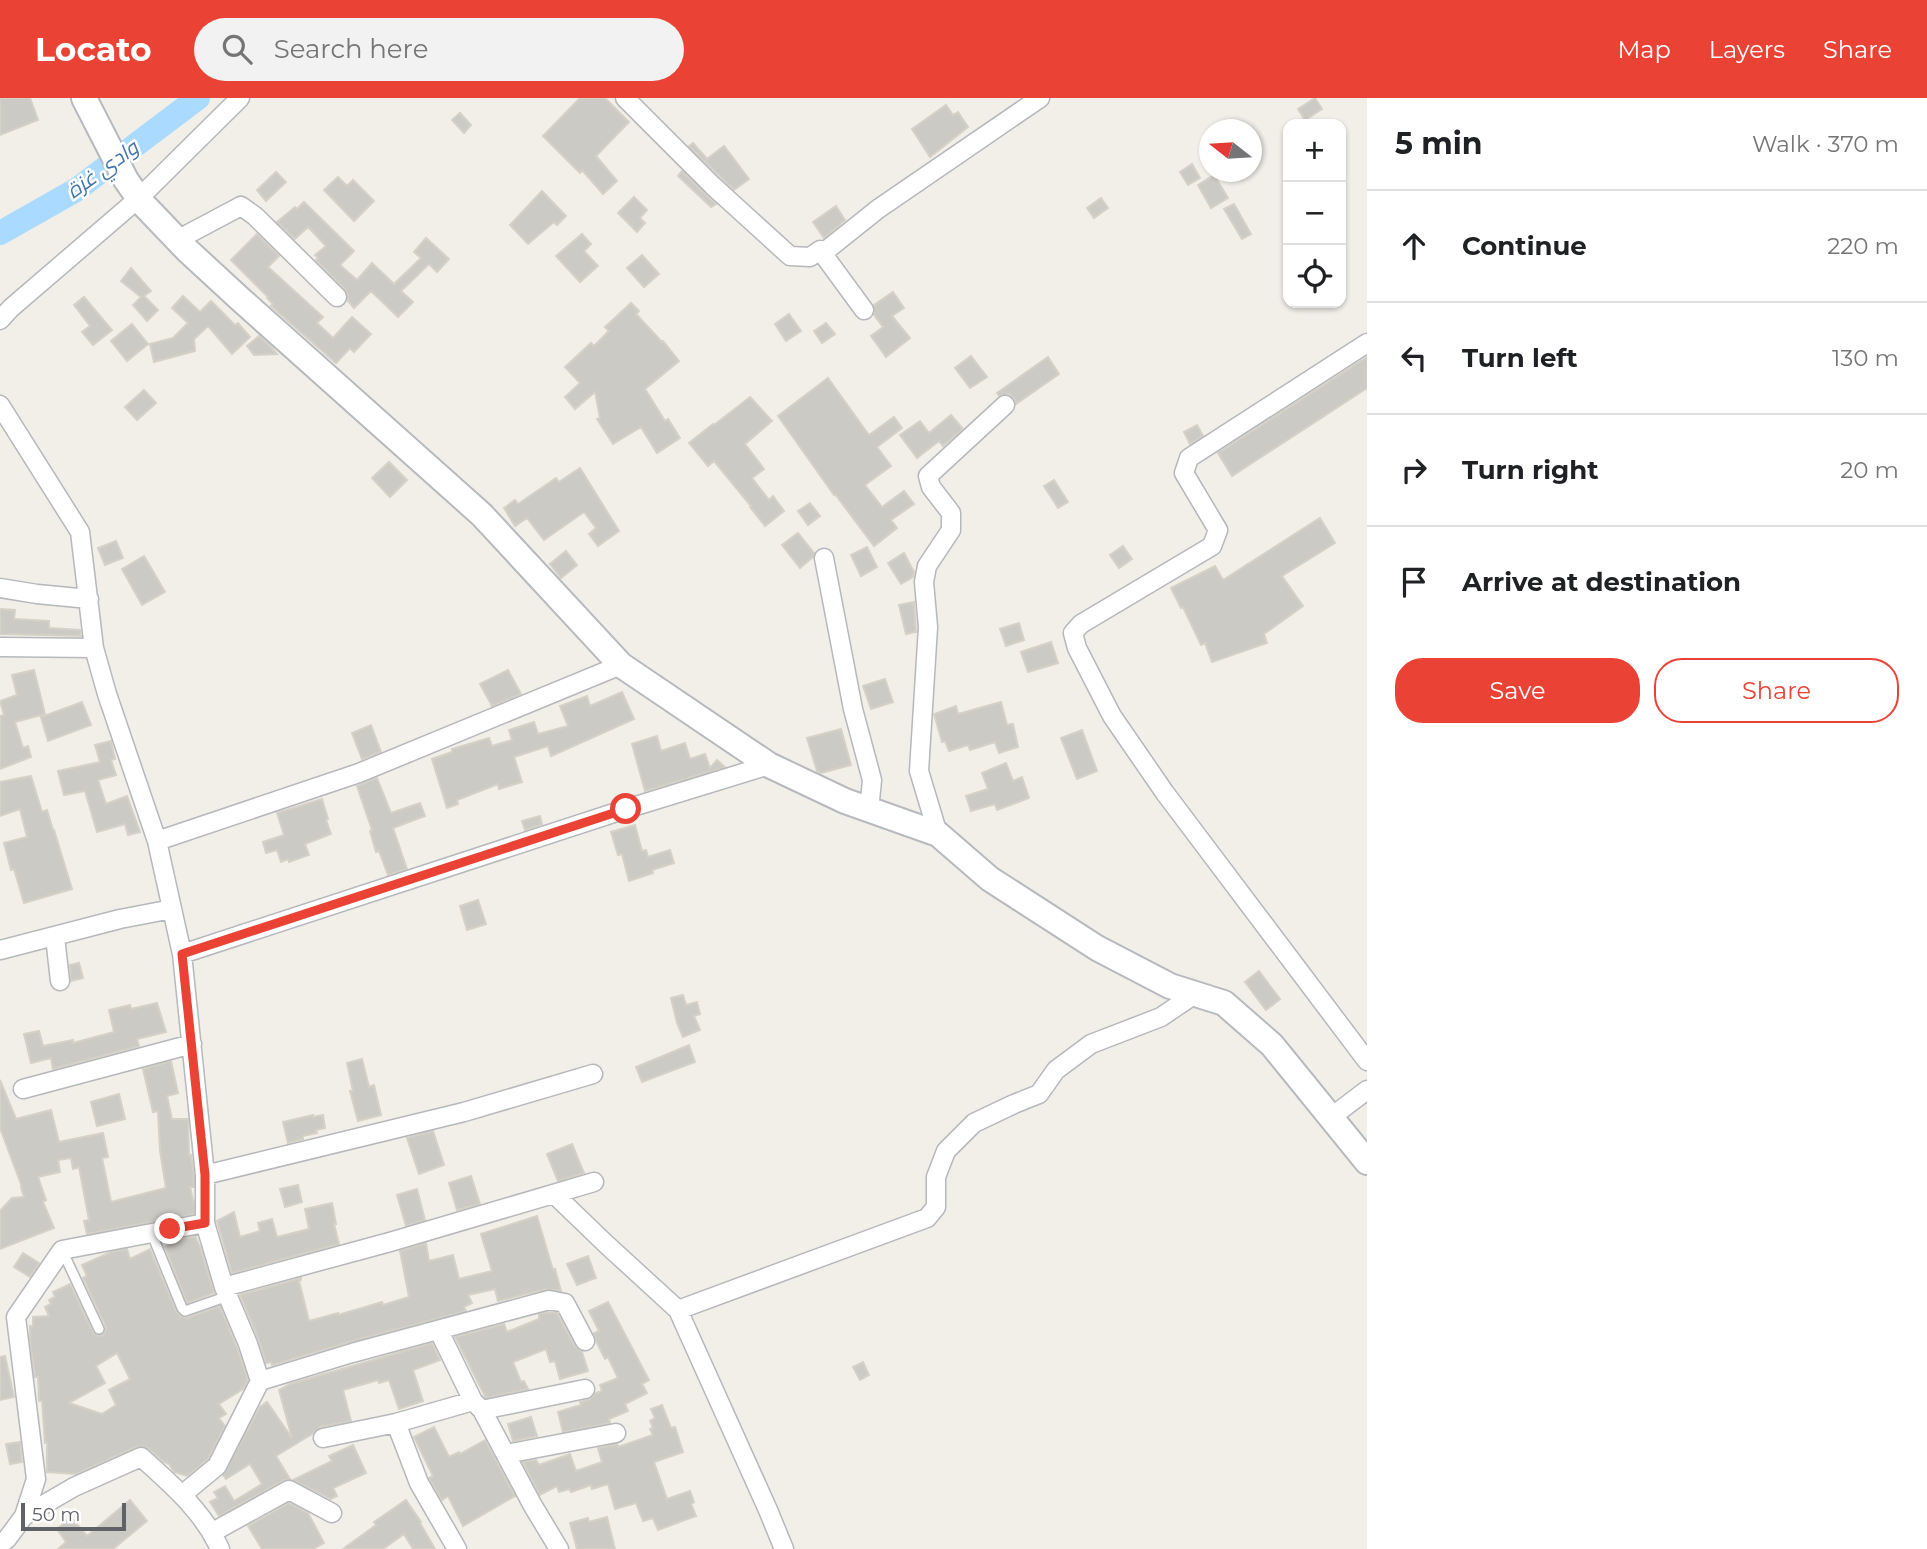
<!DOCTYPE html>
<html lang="en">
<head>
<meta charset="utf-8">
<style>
  body { margin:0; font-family:Montserrat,Cairo,sans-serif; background:#f2f2f2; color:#202124 }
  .controls { position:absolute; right:21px; top:21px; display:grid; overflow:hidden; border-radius:14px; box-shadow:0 2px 5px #0004 }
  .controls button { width:63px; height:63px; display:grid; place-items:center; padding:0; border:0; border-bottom:2px solid #e0e0e0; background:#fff; color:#202124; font:35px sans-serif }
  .compass { position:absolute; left:1199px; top:21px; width:63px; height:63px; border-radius:50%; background:#fff; box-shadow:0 2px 5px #0004; rotate:287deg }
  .scale { position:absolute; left:21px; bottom:18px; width:105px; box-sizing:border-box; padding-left:7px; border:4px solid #5f6368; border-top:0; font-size:19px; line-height:24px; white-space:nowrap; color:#5f6368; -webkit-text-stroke:5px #fff; paint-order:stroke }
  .stop { position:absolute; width:21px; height:21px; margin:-16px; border:5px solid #ea4335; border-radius:50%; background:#fff }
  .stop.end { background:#ea4335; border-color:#fff; box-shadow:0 2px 7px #0008 }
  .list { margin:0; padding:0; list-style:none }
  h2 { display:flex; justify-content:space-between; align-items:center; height:91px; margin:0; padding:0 28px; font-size:30px }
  h2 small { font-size:23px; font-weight:400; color:#757577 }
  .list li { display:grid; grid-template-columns:46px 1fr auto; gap:21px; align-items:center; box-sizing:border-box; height:112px; padding:0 28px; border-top:2px solid #e0e0e0 }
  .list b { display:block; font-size:26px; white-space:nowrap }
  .list em { font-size:23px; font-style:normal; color:#757577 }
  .actions { display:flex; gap:14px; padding:21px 28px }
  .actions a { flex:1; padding:16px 0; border:2px solid #ea4335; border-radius:28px; text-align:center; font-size:24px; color:#ea4335 }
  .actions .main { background:#ea4335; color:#fff }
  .icon { flex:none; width:38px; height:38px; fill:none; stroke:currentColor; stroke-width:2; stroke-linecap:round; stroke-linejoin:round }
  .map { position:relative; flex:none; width:1367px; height:1451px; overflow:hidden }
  header { display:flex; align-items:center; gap:42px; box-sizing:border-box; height:98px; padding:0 35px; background:#ea4335; color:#fff }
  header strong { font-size:33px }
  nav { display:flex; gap:38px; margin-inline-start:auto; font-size:24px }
  .search { width:490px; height:63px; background:#f2f2f2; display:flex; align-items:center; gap:18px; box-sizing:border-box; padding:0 24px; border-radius:38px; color:#757577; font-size:26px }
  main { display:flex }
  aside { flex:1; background:#fff }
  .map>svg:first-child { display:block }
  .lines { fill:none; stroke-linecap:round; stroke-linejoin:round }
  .river { stroke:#aadaff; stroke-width:24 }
  .building { fill:#cccac5; stroke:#d6d1c6; stroke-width:2; fill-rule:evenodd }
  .lane-casing { stroke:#b5b8bc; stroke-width:12 }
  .street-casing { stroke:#b5b8bc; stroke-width:21 }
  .secondary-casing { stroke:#b6babf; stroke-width:28 }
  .lane { stroke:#fff; stroke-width:9 }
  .street { stroke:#fff; stroke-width:18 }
  .secondary { stroke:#fff; stroke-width:24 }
  .route { stroke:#ea4335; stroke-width:9 }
  .labels { text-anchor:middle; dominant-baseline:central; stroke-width:5; stroke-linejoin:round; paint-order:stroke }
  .water-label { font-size:21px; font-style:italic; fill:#4174aa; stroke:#fff }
</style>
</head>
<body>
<header>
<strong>Locato</strong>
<div class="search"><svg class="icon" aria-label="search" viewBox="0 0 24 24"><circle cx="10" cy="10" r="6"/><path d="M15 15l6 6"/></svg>Search here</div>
<nav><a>Map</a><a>Layers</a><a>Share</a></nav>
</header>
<main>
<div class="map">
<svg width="1367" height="1451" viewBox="0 0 1367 1451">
  <rect width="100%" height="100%" fill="#f1efe8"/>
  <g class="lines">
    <path class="river" d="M 0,135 L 76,92 L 198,0"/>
  </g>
  <path class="building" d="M 0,0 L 30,0 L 38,22 L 0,37 Z
    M 580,0 L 605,0 L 629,24 L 596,58 L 617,83 L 603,96 L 582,72 L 580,75 L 543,38 Z
    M 1315,0 L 1322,11 L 1305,22 L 1298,11 Z
    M 946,7 L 953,17 L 958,14 L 968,29 L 930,59 L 912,31 Z
    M 460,15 L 471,27 L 464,35 L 452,22 Z
    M 693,45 L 707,61 L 724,48 L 749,81 L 734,92 L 689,48 Z
    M 1192,66 L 1200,80 L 1188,87 L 1180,74 Z
    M 682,73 L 705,96 L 716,106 L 711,109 L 678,78 Z
    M 276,74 L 286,84 L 266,103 L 257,92 Z
    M 1214,77 L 1228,100 L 1211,110 L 1198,87 Z
    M 338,79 L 347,88 L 353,82 L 374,103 L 354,123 L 324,92 Z
    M 542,93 L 566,118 L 557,127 L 554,124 L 528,146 L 510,127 Z
    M 634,99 L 647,112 L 640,120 L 645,125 L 637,134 L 618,115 Z
    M 1101,100 L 1108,110 L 1094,120 L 1087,110 Z
    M 304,104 L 354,153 L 340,167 L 357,182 L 372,165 L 394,186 L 421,160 L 414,154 L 426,140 L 449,161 L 437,174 L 429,166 L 401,193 L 413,204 L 398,219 L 371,193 L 354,210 L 348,203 L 348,197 L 345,191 L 316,162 L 318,160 L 315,157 L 326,148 L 308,129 L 295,141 L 277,124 L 295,109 L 297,111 Z
    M 1234,106 L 1251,136 L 1242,141 L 1224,111 Z
    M 836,108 L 845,122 L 824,140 L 813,124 Z
    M 257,136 L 279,158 L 268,169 L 323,219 L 317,225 L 333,240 L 352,219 L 371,236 L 354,254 L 350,250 L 336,265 L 271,208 L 273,206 L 267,200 L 268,199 L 231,162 Z
    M 582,136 L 591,146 L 584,153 L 598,168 L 580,184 L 556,158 Z
    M 642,157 L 659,176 L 644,189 L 627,170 Z
    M 131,170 L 151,193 L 144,198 L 158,212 L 147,223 L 133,207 L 141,199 L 121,183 Z
    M 893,194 L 904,210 L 892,218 L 910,240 L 886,259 L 871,238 L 883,229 L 874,217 L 874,207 Z
    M 183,198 L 200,214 L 211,203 L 235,227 L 238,225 L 250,239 L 232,256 L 208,228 L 194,241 L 195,253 L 154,264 L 150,246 L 173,240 L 188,225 L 172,210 Z
    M 84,199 L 112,232 L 93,247 L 82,234 L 90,228 L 74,207 Z
    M 631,205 L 639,213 L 636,216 L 662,244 L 663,243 L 679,263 L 645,291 L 665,323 L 668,321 L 680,340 L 657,355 L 641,329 L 613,346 L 597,321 L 600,320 L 595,294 L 575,311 L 565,299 L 580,285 L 565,269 L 591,245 L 594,248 L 609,233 L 605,229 Z
    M 789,216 L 801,233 L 786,243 L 775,226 Z
    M 826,225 L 835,236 L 822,245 L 814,233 Z
    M 132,226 L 148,246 L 127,263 L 111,243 Z
    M 259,238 L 271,249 L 277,256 L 254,257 L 247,248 Z
    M 971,258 L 987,279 L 970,290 L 955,270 Z
    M 1048,259 L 1059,276 L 1016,306 L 1014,300 L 1009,296 L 999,298 L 997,295 Z
    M 1367,259 L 1367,290 L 1232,378 L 1218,355 Z
    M 828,280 L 869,337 L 894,319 L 902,330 L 877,349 L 891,368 L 865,387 L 882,409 L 904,393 L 914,406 L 891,422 L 897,430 L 874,448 L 835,396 L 834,397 L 778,318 Z
    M 144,292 L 156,305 L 137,322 L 125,309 Z
    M 750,299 L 772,323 L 745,346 L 764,371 L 752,380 L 769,402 L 773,398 L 784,413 L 765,428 L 750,409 L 751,408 L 714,363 L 708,368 L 689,345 L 713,326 L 714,327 Z
    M 951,317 L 963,331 L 943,348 L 939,343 L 917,360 L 900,337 L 920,323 L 929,335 Z
    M 1197,327 L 1203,338 L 1190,346 L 1184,334 Z
    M 389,364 L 407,382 L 390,399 L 372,380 Z
    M 580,370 L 619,433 L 598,448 L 589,436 L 596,430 L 584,414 L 544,442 L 527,420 L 515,428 L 504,410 L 515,402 L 518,406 L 556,380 L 559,384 Z
    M 1054,382 L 1068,404 L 1058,410 L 1044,388 Z
    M 810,405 L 820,418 L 808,427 L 798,413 Z
    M 1320,420 L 1335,445 L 1282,478 L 1303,508 L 1264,536 L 1267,545 L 1212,564 L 1205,545 L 1201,547 L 1183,509 L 1181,510 L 1171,490 L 1215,468 L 1223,482 Z
    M 798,435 L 814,455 L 813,459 L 800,470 L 782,447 Z
    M 116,443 L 123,460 L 105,467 L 98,450 Z
    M 1123,448 L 1132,461 L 1119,470 L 1110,457 Z
    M 867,449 L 877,469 L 861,478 L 851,457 Z
    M 566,453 L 577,467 L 561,480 L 550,466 Z
    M 904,455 L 914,474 L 913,479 L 901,486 L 888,465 Z
    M 144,458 L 165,494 L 142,507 L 122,471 Z
    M 914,504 L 916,534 L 906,536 L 899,507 Z
    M 0,511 L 15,512 L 14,521 L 49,523 L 49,530 L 80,532 L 81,538 L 0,536 Z
    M 1019,525 L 1024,542 L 1006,548 L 1000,531 Z
    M 1051,544 L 1058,565 L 1028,574 L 1021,554 Z
    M 34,572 L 45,616 L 15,624 L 23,650 L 28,648 L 31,659 L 0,671 L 0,618 L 4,617 L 0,603 L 17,597 L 12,577 Z
    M 508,572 L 521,596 L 492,608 L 480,586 Z
    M 885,581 L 893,604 L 871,611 L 863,588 Z
    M 622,594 L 634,621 L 551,658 L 548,648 L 514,659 L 522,684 L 499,691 L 498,686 L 457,702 L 458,706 L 447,710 L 432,661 L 452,654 L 452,651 L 489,640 L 492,648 L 512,642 L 509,632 L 534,624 L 538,636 L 568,628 L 560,608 L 587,598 L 590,608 Z
    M 82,604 L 91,627 L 48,643 L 41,619 Z
    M 1001,604 L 1007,627 L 1013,626 L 1018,649 L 999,655 L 995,644 L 970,652 L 968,647 L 949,653 L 945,643 L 942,644 L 934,616 L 956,608 L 958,616 Z
    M 371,627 L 381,654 L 362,661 L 352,635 Z
    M 841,631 L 851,667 L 821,675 L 817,673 L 807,640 Z
    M 1082,632 L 1097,673 L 1077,681 L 1061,640 Z
    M 657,638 L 661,653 L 685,645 L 690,661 L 705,656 L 710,670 L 717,662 L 725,669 L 645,693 L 632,646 Z
    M 111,643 L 115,661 L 111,662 L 116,677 L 98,682 L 106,706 L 127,698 L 140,734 L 128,737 L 125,726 L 97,734 L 85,693 L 64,697 L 58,673 L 100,664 L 95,647 Z
    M 1006,665 L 1013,683 L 1022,679 L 1029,700 L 997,712 L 995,706 L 971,713 L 966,698 L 988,691 L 982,675 Z
    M 31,678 L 42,714 L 47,712 L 53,732 L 54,732 L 72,791 L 24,805 L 14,771 L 11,772 L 4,745 L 27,739 L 20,711 L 0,718 L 0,684 Z
    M 377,680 L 391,715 L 420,705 L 425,718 L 393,730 L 407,771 L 388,777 L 379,753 L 376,754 L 370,733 L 372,732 L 357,688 Z
    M 322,701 L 328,721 L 326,722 L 331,736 L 305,746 L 309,757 L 289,764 L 288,761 L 281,764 L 277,752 L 266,755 L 263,744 L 284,737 L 277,715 Z
    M 540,718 L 542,726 L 525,732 L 522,723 Z
    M 635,727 L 642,753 L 646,752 L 648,759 L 670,752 L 674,765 L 652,772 L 653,775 L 629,783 L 622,756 L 618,757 L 611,734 Z
    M 478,802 L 486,826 L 467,832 L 460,808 Z
    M 79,865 L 83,880 L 71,883 L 70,867 Z
    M 1259,873 L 1280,901 L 1266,912 L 1245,884 Z
    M 683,897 L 686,907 L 697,904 L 700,916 L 694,918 L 700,932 L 683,939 L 677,925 L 671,900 Z
    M 157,905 L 166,934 L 137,941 L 139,948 L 53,971 L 51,960 L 31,965 L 24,936 L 39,933 L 43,948 L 73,942 L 73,945 L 114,934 L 109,912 L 130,907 L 131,911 Z
    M 689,947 L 695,964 L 642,984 L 636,969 Z
    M 362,961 L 369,989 L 374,987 L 381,1017 L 358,1023 L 350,993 L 353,993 L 347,965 Z
    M 171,963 L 178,995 L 167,998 L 172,1021 L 188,1021 L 189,1057 L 191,1057 L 194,1078 L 194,1089 L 190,1089 L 194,1106 L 194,1116 L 87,1136 L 84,1123 L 89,1122 L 79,1069 L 73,1071 L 71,1060 L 58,1062 L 60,1074 L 38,1079 L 46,1102 L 43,1104 L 54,1130 L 0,1151 L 0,1113 L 12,1100 L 24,1099 L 21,1089 L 22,1089 L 0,1030 L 0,982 L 16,1021 L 51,1012 L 59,1044 L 103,1035 L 108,1059 L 102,1060 L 111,1104 L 166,1090 L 160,1053 L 158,1013 L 153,1014 L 143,971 Z
    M 119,996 L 125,1021 L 97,1028 L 91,1004 Z
    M 313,1017 L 313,1019 L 323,1017 L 325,1030 L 316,1032 L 317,1035 L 303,1038 L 303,1041 L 288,1045 L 283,1024 Z
    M 433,1033 L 444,1067 L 419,1076 L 407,1040 Z
    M 572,1046 L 584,1075 L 558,1083 L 547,1056 Z
    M 471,1078 L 480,1106 L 457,1112 L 449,1085 Z
    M 298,1087 L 302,1104 L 285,1109 L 280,1091 Z
    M 417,1091 L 425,1122 L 406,1128 L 397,1097 Z
    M 332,1105 L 336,1126 L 334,1126 L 339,1146 L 232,1175 L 217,1123 L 234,1114 L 240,1139 L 260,1133 L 258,1125 L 272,1121 L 277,1139 L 309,1131 L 305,1111 Z
    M 537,1118 L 553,1172 L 555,1171 L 561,1193 L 546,1191 L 498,1203 L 495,1191 L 468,1197 L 472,1205 L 464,1209 L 466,1213 L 349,1244 L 272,1267 L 271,1264 L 266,1265 L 259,1242 L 240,1197 L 301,1180 L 301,1182 L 299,1183 L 309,1223 L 338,1215 L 338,1217 L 382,1204 L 383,1207 L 409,1199 L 400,1153 L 426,1145 L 429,1163 L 453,1157 L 459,1181 L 492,1173 L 481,1136 Z
    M 195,1138 L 200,1149 L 214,1195 L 187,1205 L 165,1149 L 181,1141 Z
    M 127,1151 L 130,1161 L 150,1151 L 176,1213 L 181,1218 L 187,1220 L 220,1208 L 237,1250 L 248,1282 L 243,1291 L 219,1306 L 226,1316 L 219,1320 L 225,1328 L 208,1361 L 187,1378 L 174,1374 L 169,1366 L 164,1364 L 149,1351 L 142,1348 L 136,1349 L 76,1376 L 47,1374 L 47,1345 L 45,1345 L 42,1303 L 39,1303 L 38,1279 L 35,1279 L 30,1242 L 30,1228 L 33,1228 L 33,1219 L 49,1218 L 45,1209 L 51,1206 L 49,1202 L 55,1199 L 53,1194 L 70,1186 L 93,1234 L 98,1238 L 103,1237 L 105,1234 L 106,1229 L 83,1180 L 87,1178 L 82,1167 L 111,1154 ZM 117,1255 L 130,1281 L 109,1292 L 116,1307 L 102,1316 L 69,1305 L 105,1285 L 96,1268 Z
    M 23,1155 L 39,1165 L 30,1179 L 14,1169 Z
    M 588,1158 L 596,1180 L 577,1187 L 567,1166 Z
    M 608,1204 L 649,1282 L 642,1286 L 647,1295 L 625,1306 L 628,1313 L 609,1321 L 610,1325 L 563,1334 L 558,1314 L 581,1307 L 580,1304 L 588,1302 L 596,1295 L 602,1293 L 600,1287 L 618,1280 L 608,1259 L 605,1261 L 596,1243 L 594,1235 L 599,1233 L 589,1213 Z
    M 549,1214 L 557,1215 L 575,1248 L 582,1254 L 588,1273 L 560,1281 L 555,1263 L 550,1264 L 546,1251 L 513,1264 L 521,1284 L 524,1283 L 528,1291 L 486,1300 L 455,1239 L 504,1226 L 507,1234 L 539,1221 L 539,1216 Z
    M 432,1245 L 440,1262 L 413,1272 L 423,1303 L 399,1311 L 389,1282 L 379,1285 L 378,1282 L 343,1292 L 351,1323 L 320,1329 L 312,1336 L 276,1358 L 290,1381 L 284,1382 L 219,1418 L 210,1404 L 218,1400 L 214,1394 L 225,1388 L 234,1403 L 262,1386 L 250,1366 L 226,1381 L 223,1377 L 260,1309 L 267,1304 L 292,1340 L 279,1292 L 290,1286 Z
    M 5,1258 L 14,1299 L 0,1302 L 0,1259 Z
    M 863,1264 L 869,1277 L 860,1282 L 853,1269 Z
    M 662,1307 L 671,1330 L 675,1329 L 683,1354 L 654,1364 L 667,1401 L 690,1393 L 694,1404 L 691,1406 L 696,1418 L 658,1432 L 653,1420 L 643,1423 L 636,1405 L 615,1411 L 608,1386 L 592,1391 L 591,1387 L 571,1394 L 569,1391 L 559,1394 L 557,1388 L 540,1397 L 523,1364 L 536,1362 L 539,1367 L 570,1356 L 576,1373 L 602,1364 L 598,1350 L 617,1346 L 618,1349 L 653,1337 L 650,1331 L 653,1330 L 650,1323 L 655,1320 L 651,1311 Z
    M 531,1319 L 537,1338 L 513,1343 L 508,1326 Z
    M 434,1329 L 449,1359 L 459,1354 L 460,1356 L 485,1342 L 515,1398 L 463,1428 L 448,1398 L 442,1402 L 429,1380 L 433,1378 L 414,1339 Z
    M 20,1344 L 22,1364 L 10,1366 L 6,1346 Z
    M 353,1347 L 366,1375 L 333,1390 L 337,1398 L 331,1401 L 293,1382 L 332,1363 L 329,1358 Z
    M 130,1402 L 147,1423 L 113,1451 L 58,1451 L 66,1444 L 57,1431 L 71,1419 L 87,1438 Z
    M 406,1402 L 421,1424 L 420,1425 L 435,1451 L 413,1451 L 404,1436 L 383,1451 L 343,1451 L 376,1427 L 374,1424 Z
    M 289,1405 L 308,1415 L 324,1445 L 313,1451 L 262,1451 L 248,1428 Z
    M 607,1419 L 615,1451 L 577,1451 L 570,1425 L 588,1420 L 589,1424 Z"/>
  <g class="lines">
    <defs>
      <path id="lane" d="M 151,1134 L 182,1210 L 185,1213 L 228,1198
        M 62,1152 L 99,1231"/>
      <path id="street" d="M 625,0 L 713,88 L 790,158 L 810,159 L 820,152 L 864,212
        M 177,142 L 241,108 L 255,118 L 337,199
        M 823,155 L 878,111 L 1040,0
        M 0,222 L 11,210 L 139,100 L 240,0
        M 1367,245 L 1189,360 L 1184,375 L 1218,432 L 1212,448 L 1081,526 L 1073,535 L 1077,550 L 1112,618 L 1165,695 L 1367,963
        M 0,307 L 80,434 L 94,550 L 107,596 L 157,743 L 182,856 L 205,1077 L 205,1125 L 62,1152 L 16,1219 L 36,1381 L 24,1418
        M 824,460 L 853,611 L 872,682 L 869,712
        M 0,490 L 37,496 L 89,501
        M 0,549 L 94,550
        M 938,736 L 919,673 L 928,529 L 924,484 L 927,468 L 951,432 L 951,415 L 931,389 L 928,378 L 1005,307
        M 157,743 L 359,675 L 621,567
        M 55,839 L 60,883
        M 0,852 L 120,821 L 172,811
        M 182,856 L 626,711 L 769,667
        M 23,991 L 192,946
        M 1330,1020 L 1367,992
        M 205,1077 L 464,1014 L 593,976
        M 554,1096 L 607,1147 L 678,1212 L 768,1412 L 784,1451
        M 205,1125 L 224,1189 L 248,1246 L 260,1283
        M 224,1189 L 390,1144 L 594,1084
        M 678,1212 L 927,1120 L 936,1109 L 936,1079 L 946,1053 L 974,1025 L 1014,1006 L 1039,996 L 1056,972 L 1091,946 L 1161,919 L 1195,896
        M 439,1233 L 473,1303 L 482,1312 L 533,1408 L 559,1451
        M 482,1312 L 585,1291
        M 396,1325 L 419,1385 L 457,1451
        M 323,1340 L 396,1325 L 473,1303
        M 506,1356 L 616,1335
        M 183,1396 L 217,1368 L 260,1283 L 352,1255 L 549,1202 L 565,1205 L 585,1243
        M 213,1434 L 289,1392 L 332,1415
        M 0,1446 L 7,1441 L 24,1418 L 74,1389 L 141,1359 C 172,1387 203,1413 220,1451"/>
      <path id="secondary" d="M 84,0 L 126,82 L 142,105 L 188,153 L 239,200 L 482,417 L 621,567 L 769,667 L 845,703 L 938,736 L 990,781 L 1097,850 L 1170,888 L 1224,905 L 1272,947 L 1367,1064"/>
    </defs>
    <use href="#lane" class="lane-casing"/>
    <use href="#street" class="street-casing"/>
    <use href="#secondary" class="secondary-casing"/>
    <use href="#lane" class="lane"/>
    <use href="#street" class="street"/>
    <use href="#secondary" class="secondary"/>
  </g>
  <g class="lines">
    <path class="route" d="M 170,1131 L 205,1125 L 205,1077 L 182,856 L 626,711"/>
  </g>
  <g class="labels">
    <g class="water-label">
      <text transform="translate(102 71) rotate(-36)">وادي غزة</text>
    </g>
  </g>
</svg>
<div class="controls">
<button>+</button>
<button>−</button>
<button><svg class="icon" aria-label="locate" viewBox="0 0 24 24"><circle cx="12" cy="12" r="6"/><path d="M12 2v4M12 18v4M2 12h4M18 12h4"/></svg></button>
</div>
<svg class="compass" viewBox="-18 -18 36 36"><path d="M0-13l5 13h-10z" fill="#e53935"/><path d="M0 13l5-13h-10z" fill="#757577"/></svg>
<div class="scale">50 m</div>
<div class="stop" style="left:626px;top:711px"></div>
<div class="stop end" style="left:170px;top:1131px"></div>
</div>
<aside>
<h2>5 min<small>Walk · 370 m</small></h2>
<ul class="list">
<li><svg class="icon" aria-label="ahead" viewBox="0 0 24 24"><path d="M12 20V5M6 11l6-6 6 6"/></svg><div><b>Continue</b></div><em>220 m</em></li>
<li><svg class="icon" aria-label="left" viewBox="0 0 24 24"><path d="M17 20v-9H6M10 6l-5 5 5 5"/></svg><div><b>Turn left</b></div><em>130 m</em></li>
<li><svg class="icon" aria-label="right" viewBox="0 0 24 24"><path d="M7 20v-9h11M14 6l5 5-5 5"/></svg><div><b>Turn right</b></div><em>20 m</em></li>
<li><svg class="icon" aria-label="arrive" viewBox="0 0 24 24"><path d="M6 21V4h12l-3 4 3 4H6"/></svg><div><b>Arrive at destination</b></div></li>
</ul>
<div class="actions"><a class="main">Save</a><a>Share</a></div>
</aside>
</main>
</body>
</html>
